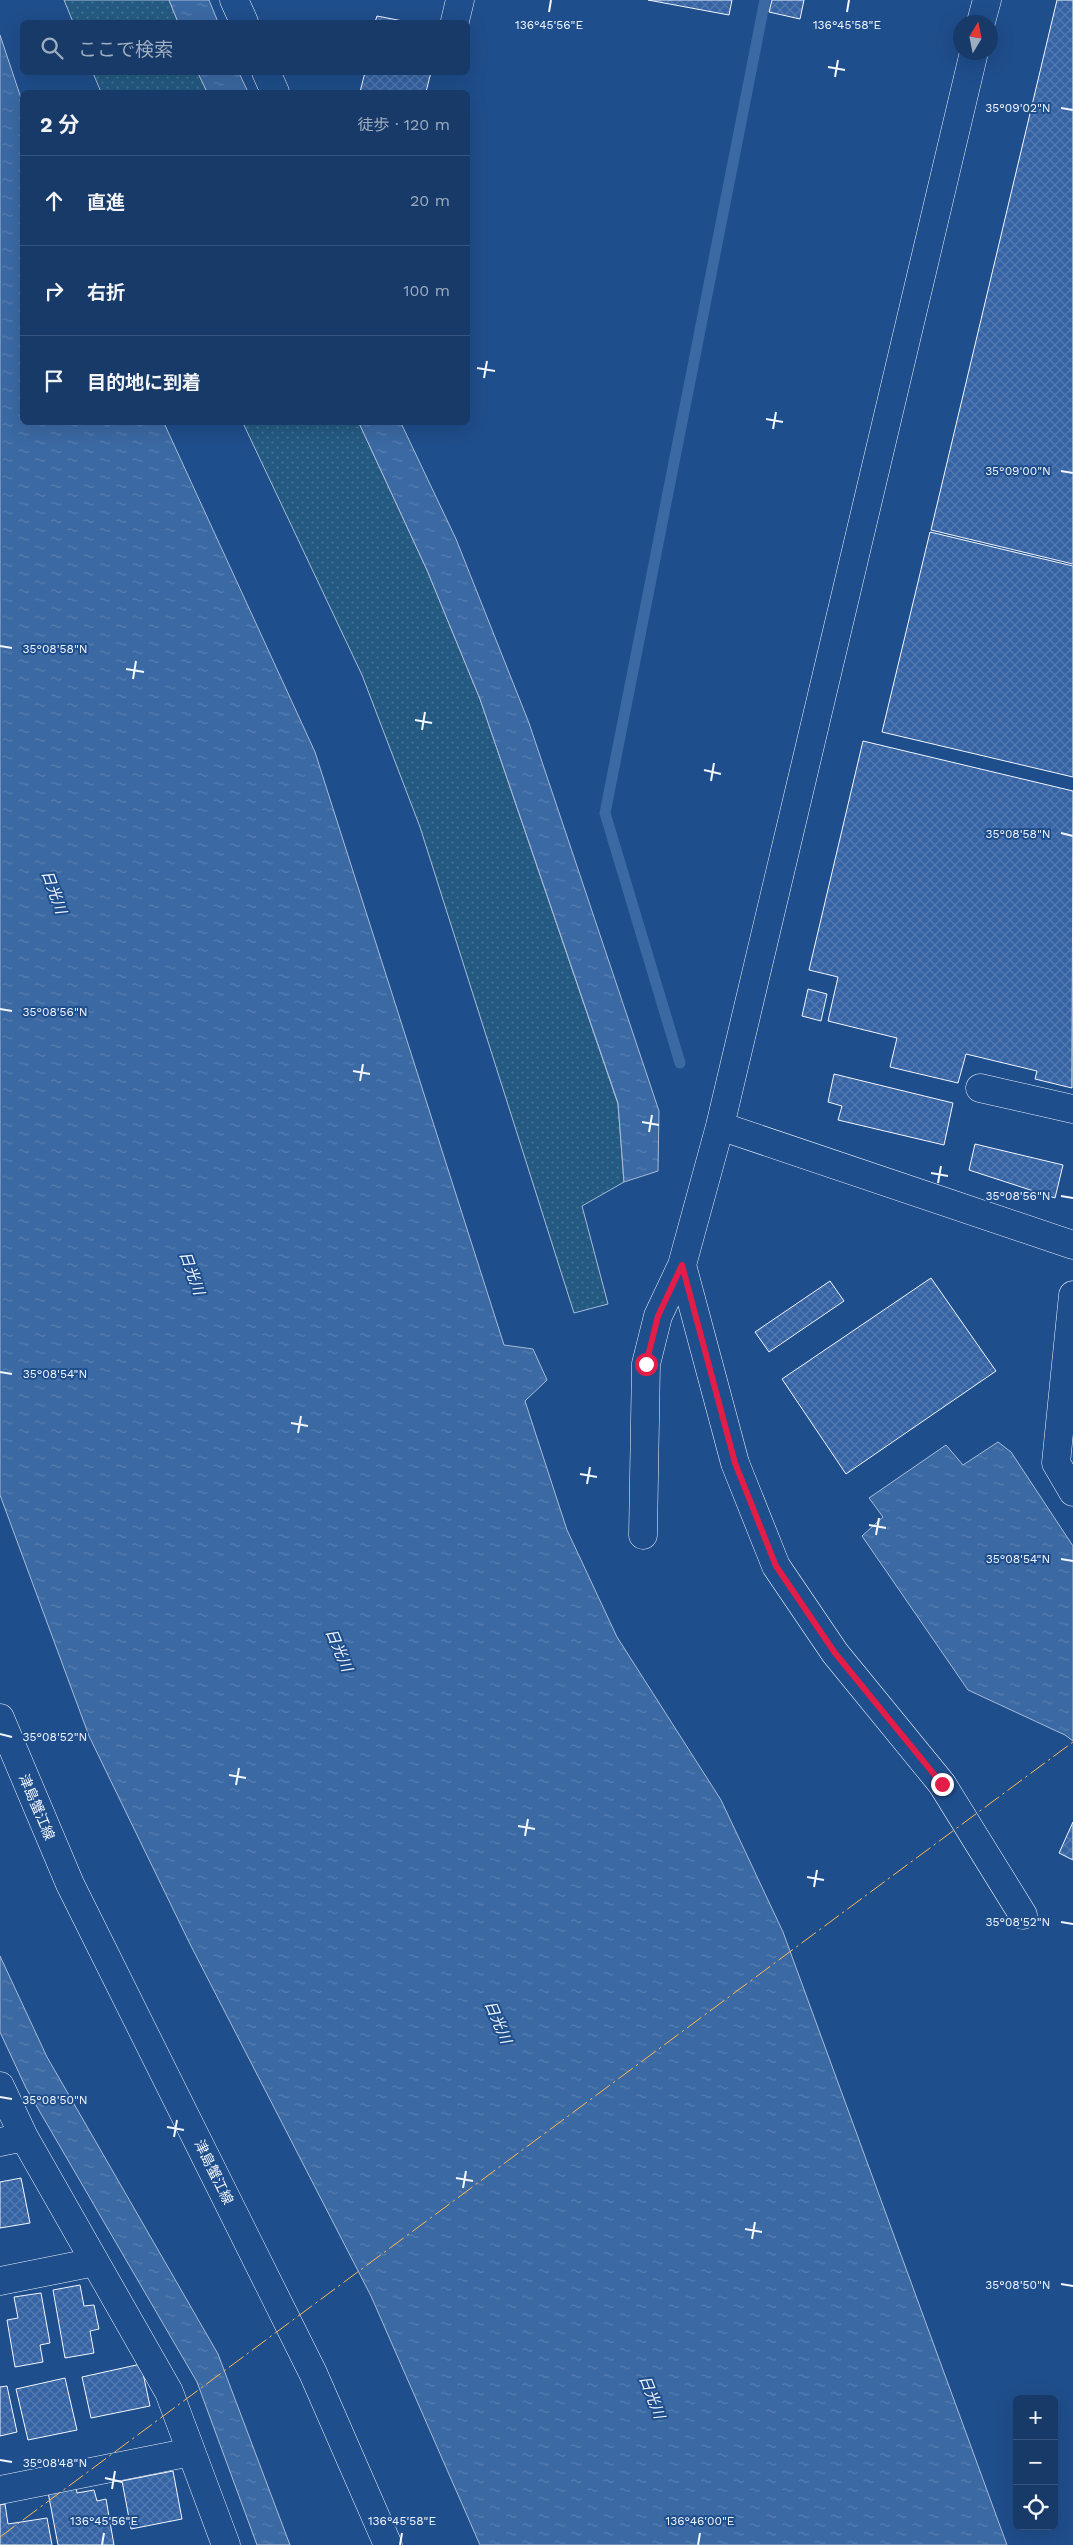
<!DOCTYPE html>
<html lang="ja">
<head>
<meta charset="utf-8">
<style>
  body { margin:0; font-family:"Work Sans","Noto Sans JP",sans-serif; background:#244571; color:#f1f3f6 }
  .controls { position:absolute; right:15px; bottom:15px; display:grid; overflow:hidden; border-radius:8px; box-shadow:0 5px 20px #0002 }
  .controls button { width:45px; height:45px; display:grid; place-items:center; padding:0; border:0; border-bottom:1px solid #36547d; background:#173a69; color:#f1f3f6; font:25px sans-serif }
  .compass { position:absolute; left:953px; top:15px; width:45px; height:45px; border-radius:50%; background:#173a69; box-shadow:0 5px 20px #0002; rotate:10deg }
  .stop { position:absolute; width:15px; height:15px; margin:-11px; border:4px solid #e11d48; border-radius:50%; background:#fff }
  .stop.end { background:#e11d48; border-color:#fff; box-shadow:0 1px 5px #0008 }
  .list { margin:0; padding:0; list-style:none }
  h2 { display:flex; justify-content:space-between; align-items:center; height:65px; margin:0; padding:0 20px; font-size:21px }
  h2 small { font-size:16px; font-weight:400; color:#9eadc0 }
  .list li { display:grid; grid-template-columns:32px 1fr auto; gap:15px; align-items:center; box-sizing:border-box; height:90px; padding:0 20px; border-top:1px solid #36547d }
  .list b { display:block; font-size:19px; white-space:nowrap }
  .list em { font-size:16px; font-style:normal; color:#9eadc0 }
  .icon { flex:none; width:28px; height:28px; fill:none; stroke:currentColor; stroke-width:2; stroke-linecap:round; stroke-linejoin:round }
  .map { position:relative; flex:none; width:1073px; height:2545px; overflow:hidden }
  .search { position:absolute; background:#173a69; box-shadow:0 5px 20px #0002; left:20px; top:20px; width:450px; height:55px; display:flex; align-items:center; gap:12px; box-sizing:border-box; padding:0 18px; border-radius:8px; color:#9eadc0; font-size:19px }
  .panel { position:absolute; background:#173a69; box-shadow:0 5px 20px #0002; left:20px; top:90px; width:450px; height:335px; border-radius:8px }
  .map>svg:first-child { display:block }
  .grass { fill:url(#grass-dots); stroke:#a8bbd7 }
  .water { fill:url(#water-ripples); stroke:#a8bbd7 }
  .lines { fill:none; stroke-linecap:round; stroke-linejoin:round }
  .stream { stroke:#3b69a3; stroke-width:11 }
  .building { fill:url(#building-cross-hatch); stroke:#f2f6ff }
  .minor-casing { stroke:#f2f6ff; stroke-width:29 }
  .major-casing { stroke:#f2f6ff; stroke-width:29 }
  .minor { stroke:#1f4e8c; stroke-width:28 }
  .major { stroke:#1f4e8c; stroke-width:28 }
  .power { stroke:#ffb74d; stroke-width:1; stroke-dasharray:18 4 2.5 4; stroke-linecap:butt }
  .route { stroke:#e11d48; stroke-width:6 }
  .ticks { fill:none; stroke:#f2f6ff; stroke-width:2 }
  .labels { text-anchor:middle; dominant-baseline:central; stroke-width:4; stroke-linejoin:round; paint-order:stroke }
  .street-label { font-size:14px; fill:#f2f6ff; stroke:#1f4e8c }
  .water-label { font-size:15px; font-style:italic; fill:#f2f6ff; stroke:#1f4e8c }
  .ticks-label { font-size:12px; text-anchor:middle; fill:#f2f6ff; stroke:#1f4e8c; stroke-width:4; stroke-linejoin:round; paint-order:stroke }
</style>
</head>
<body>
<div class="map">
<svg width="1073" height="2545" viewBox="0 0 1073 2545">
  <defs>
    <pattern id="grass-dots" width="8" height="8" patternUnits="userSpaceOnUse" patternTransform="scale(1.25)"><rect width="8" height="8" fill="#245a82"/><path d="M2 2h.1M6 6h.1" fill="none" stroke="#447295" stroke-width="1.8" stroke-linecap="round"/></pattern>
    <pattern id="water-ripples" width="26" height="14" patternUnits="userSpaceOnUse" patternTransform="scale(1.25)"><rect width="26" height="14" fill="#3b69a3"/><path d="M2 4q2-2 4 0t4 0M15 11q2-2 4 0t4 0" fill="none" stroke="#587fb1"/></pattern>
    <pattern id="building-cross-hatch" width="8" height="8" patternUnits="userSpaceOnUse" patternTransform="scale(1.25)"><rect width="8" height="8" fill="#3563a3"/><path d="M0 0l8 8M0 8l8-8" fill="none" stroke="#537ab1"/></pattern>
  </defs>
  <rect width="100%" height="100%" fill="#1f4e8c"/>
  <path class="grass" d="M 64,0 L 169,0 L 178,22 L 73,22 Z
    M 93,73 L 198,73 L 207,92 L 101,92 Z
    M 243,423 L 359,423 L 427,570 L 480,699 L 618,1104 L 624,1182 L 582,1206 L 608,1304 L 574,1313 L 420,827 L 362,675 Z"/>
  <path class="water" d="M 169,0 L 209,0 L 218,22 L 178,22 Z
    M 0,35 L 22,101 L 22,422 L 164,423 L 315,752 L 504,1345 L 533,1349 L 547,1380 L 525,1401 L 567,1530 L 617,1637 L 721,1800 L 783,1932 L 1007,2545 L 480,2545 L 371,2296 L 190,1944 L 89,1736 L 0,1495 Z
    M 198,73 L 239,73 L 248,92 L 207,92 Z
    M 359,423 L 401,423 L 456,539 L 529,723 L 659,1111 L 658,1171 L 624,1182 L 618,1103 L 480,699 L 427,570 Z
    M 998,1442 L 1011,1452 L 1073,1546 L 1073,1741 L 1065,1735 L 968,1690 L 862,1536 L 883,1517 L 869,1498 L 946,1445 L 963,1465 Z
    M 0,1956 L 47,2057 L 218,2354 L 290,2545 L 257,2545 L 197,2382 L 26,2088 L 0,2032 Z"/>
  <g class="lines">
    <path class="stream" d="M 680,1063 L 605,813 L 765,0"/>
  </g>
  <path class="building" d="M 648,0 L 732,0 L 729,15 Z
    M 772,0 L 804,0 L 800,19 L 769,12 Z
    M 1057,0 L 1073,0 L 1073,564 L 931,530 Z
    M 377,16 L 408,22 L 375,22 Z
    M 365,72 L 431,72 L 426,92 L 360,92 Z
    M 930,532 L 1073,566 L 1073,777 L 882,732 Z
    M 863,741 L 1073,791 L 1072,1088 L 1035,1079 L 1037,1071 L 966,1054 L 958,1083 L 890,1067 L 897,1038 L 828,1021 L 838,977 L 809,970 Z
    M 808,989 L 827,994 L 821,1021 L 802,1016 Z
    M 834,1074 L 953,1103 L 944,1145 L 838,1120 L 842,1106 L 828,1102 Z
    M 975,1144 L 1063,1165 L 1055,1198 L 969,1170 Z
    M 931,1278 L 996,1371 L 846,1474 L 782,1379 Z
    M 830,1281 L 844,1301 L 769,1352 L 755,1332 Z
    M 1073,1822 L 1073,1860 L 1059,1853 Z
    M 21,2178 L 30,2223 L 0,2228 L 0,2182 Z
    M 80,2285 L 84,2306 L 94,2305 L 99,2329 L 90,2331 L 94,2353 L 65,2358 L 53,2290 Z
    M 41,2293 L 50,2343 L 40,2345 L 43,2362 L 15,2367 L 7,2320 L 18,2318 L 14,2297 Z
    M 141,2364 L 150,2406 L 91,2418 L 82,2377 Z
    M 65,2378 L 77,2430 L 28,2440 L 16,2389 Z
    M 7,2386 L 17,2432 L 0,2436 L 0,2387 Z
    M 173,2471 L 182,2519 L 131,2529 L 122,2481 Z
    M 76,2487 L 77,2493 L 94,2490 L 97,2501 L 106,2499 L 114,2545 L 58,2545 L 48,2492 Z
    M 5,2504 L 8,2524 L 47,2518 L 52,2545 L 0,2545 L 0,2505 Z"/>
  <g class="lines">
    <defs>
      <path id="minor" d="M 234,0 L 244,22
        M 455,21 L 460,0
        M 981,22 L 987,0
        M 974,52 L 720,1126 L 682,1265 L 735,1463 L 776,1566 L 835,1653 L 942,1784 L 1023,1915
        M 266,72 L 275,92
        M 980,1088 L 1073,1109
        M 720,1126 L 1073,1245
        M 1073,1295 L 1056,1463 L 1073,1492
        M 643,1535 L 646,1364 L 658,1316 L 682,1265
        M 0,2086 L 24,2137 L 169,2392 L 226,2545
        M 0,2142 L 24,2137
        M 0,2281 L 95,2262
        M 0,2490 L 191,2452"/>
      <path id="major" d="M 0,1718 L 70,1884 L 313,2373 L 388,2545"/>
    </defs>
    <use href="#minor" class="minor-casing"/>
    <use href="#major" class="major-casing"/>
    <use href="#minor" class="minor"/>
    <use href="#major" class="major"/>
    <path class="power" d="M 0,2537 L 1073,1742"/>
  </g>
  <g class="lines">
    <path class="route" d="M 646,1364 L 658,1316 L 682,1265 L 735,1463 L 776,1566 L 835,1653 L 942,1784"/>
  </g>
  <path class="ticks" d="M 549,12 L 551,0M 847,12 L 849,0M 828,67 L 845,70M 835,77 L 838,60M 1061,108 L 1073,110M 477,368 L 495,371M 484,378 L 487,361M 766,419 L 783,422M 773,429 L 776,412M 1061,471 L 1073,473M 0,646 L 12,648M 126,669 L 144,672M 133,679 L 136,661M 415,720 L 432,723M 422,730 L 425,712M 704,770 L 721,774M 711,781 L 714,763M 1061,833 L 1073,836M 0,1009 L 12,1011M 353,1071 L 370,1074M 360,1081 L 363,1064M 642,1122 L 659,1125M 649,1132 L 652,1115M 931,1173 L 948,1176M 938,1183 L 941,1166M 1061,1196 L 1073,1198M 0,1372 L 12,1374M 291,1423 L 308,1426M 298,1433 L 301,1416M 580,1474 L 597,1477M 587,1484 L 590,1467M 869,1525 L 886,1528M 876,1535 L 879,1518M 1061,1559 L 1073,1561M 0,1734 L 12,1737M 229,1775 L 246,1778M 236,1785 L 239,1768M 518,1826 L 535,1829M 525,1836 L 528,1819M 807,1877 L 824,1880M 814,1887 L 817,1870M 1061,1922 L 1073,1924M 0,2097 L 12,2099M 167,2127 L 184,2130M 174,2137 L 177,2120M 456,2178 L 473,2181M 463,2188 L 466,2171M 745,2229 L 762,2232M 752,2239 L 755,2222M 1061,2284 L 1073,2286M 0,2460 L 12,2462M 105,2478 L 122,2482M 112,2489 L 115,2471M 102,2545 L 104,2533M 400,2545 L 402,2533M 698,2545 L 700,2533"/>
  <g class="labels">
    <g class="street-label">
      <text transform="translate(37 1807) rotate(67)">津島蟹江線</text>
      <text transform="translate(214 2172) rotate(64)">津島蟹江線</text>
    </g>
    <g class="water-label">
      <text transform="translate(54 892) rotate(70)">日光川</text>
      <text transform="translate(192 1273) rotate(70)">日光川</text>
      <text transform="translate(339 1650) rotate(67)">日光川</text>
      <text transform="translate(498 2022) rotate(67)">日光川</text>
      <text transform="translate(652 2397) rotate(69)">日光川</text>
    </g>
  </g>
  <g class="ticks-label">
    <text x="549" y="29">136°45'56"E</text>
    <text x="847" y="29">136°45'58"E</text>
    <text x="1018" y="112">35°09'02"N</text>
    <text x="1018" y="475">35°09'00"N</text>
    <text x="55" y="653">35°08'58"N</text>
    <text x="1018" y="838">35°08'58"N</text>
    <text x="55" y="1016">35°08'56"N</text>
    <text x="1018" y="1200">35°08'56"N</text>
    <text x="55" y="1378">35°08'54"N</text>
    <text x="1018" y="1563">35°08'54"N</text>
    <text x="55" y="1741">35°08'52"N</text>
    <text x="1018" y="1926">35°08'52"N</text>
    <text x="55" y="2104">35°08'50"N</text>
    <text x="1018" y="2289">35°08'50"N</text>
    <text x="55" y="2467">35°08'48"N</text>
    <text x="104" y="2525">136°45'56"E</text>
    <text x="402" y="2525">136°45'58"E</text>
    <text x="700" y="2525">136°46'00"E</text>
  </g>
</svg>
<div class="controls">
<button>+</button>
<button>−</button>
<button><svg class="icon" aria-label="locate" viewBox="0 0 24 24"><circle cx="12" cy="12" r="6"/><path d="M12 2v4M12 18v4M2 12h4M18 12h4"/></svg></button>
</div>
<svg class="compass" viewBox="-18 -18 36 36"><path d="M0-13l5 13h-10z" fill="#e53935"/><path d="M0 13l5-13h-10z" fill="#9eadc0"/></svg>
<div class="stop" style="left:646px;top:1364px"></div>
<div class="stop end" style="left:942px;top:1784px"></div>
<div class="search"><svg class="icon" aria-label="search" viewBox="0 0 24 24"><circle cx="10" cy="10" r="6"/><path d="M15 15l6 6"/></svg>ここで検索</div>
<section class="panel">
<h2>2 分<small>徒歩 · 120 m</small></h2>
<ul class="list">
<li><svg class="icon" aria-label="ahead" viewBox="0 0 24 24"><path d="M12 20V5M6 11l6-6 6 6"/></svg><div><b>直進</b></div><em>20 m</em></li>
<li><svg class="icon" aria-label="right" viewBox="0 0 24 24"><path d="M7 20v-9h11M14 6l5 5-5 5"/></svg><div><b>右折</b></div><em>100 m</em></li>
<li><svg class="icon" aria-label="arrive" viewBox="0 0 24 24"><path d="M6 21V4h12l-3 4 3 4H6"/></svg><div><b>目的地に到着</b></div></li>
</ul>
</section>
</div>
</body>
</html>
